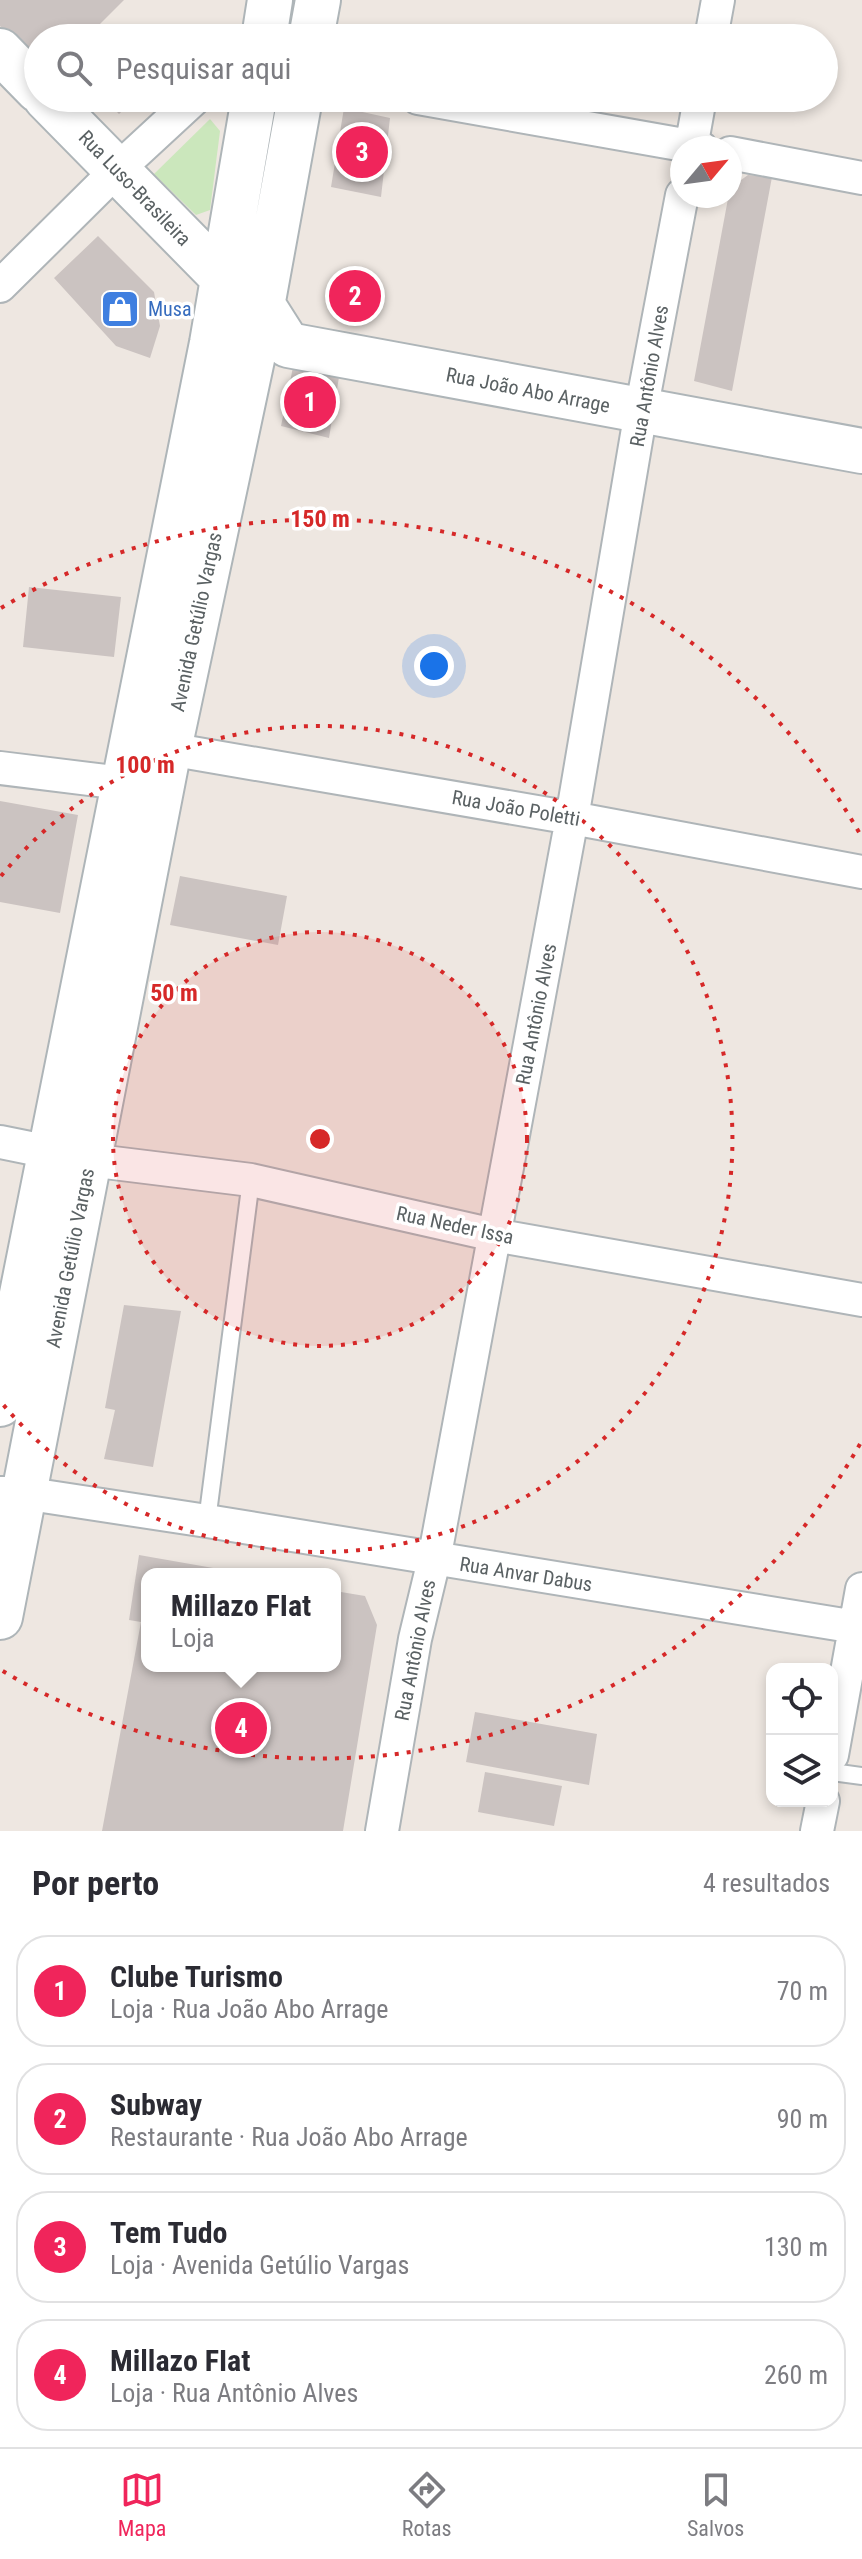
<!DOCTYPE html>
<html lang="pt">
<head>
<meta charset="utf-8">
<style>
  body { margin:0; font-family:"Roboto Condensed",sans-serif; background:#f7f7f7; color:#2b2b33 }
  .controls { position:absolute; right:24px; bottom:24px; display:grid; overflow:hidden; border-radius:16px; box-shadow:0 4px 12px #0003 }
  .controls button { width:72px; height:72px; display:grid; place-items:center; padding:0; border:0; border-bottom:2px solid #e1e1e2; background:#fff; color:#2b2b33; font:40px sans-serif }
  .compass { position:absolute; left:670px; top:136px; width:72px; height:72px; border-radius:50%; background:#fff; box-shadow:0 4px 12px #0003; rotate:61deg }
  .you { position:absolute; left:434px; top:666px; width:28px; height:28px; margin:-20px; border:6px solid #fff; border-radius:50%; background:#1a73e8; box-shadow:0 0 0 12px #1a73e833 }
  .badge { display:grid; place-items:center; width:52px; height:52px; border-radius:50%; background:#f0255b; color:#fff; font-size:26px; font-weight:700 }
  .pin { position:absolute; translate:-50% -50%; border:4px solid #fff; box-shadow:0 2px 8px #0006 }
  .popup { position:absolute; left:141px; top:1568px; width:200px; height:104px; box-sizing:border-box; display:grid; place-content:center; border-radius:16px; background:#fff; filter:drop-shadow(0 2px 6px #0005); font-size:26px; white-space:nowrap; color:#7c7c81 }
  .popup b { font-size:30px; color:#2b2b33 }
  .popup::after { content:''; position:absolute; left:50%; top:100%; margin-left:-16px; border:16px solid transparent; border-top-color:#fff }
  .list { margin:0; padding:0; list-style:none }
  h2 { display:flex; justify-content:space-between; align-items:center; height:104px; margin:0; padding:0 32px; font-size:34px }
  h2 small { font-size:26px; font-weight:400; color:#7c7c81 }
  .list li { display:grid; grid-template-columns:52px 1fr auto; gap:24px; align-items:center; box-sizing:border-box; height:112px; margin:0 16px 16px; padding:0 16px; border:2px solid #e1e1e2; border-radius:32px }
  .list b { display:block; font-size:30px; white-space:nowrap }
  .list p { margin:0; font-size:26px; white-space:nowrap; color:#7c7c81 }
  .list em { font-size:26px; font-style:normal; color:#7c7c81 }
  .icon { flex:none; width:44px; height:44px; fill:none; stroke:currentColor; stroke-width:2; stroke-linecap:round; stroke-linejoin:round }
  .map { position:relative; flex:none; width:862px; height:1831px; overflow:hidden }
  .search { position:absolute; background:#fff; box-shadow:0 4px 12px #0003; left:24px; right:24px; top:24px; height:88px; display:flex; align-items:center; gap:20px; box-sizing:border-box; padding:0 28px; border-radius:44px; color:#7c7c81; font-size:30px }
  .sheet { height:616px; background:#fff }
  nav { display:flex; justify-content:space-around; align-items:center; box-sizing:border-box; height:112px; border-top:2px solid #e1e1e2; background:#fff; font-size:22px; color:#7c7c81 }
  nav a { display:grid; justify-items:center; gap:4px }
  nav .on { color:#f0255b }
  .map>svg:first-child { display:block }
  .green { fill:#cbe7bc }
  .building { fill:#cbc3c1 }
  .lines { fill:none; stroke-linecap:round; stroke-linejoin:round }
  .lane-casing { stroke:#afb5b8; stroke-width:20 }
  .street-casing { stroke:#afb5b8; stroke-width:36 }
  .secondary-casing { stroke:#aeb5b8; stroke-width:48 }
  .lane { stroke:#fff; stroke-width:16 }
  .street { stroke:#fff; stroke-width:32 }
  .secondary { stroke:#fff; stroke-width:44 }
  .ring { fill:none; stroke:#d62828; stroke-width:4; stroke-dasharray:4 8 }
  .labels { text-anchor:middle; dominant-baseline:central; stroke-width:7; stroke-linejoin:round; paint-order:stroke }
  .street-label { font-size:20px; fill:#5a6163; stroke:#fff }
  .shop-label { font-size:20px; fill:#366cbe; stroke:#fff; text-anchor:start }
  .centre { fill:#d62828; stroke:#fff; stroke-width:4 }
  .ring-label { font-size:24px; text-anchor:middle; font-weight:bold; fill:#d62828; stroke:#fff; stroke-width:7; stroke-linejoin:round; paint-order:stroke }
</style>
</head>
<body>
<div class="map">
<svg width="862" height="1831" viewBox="0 0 862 1831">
  <rect width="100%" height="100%" fill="#eee7e1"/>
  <path class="green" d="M 210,119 L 220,131 L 210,210 L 196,215 L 154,174 Z"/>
  <path class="building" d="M 0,0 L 124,0 L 98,26 L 109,38 L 38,38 L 38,66 L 0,26 Z
    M 103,98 L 136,98 L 119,114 Z
    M 344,108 L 390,118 L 381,197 L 331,187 Z
    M 748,175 L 772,177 L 732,391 L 694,381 L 730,188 Z
    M 98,236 L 154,292 L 160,326 L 150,358 L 116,346 L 54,278 Z
    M 344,274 L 374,278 L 368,317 L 336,313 Z
    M 293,367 L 339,377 L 329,438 L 281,426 Z
    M 29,587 L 121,597 L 114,657 L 23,647 Z
    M 0,801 L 78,815 L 60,913 L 0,902 Z
    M 180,876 L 287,896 L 278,945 L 170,925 Z
    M 124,1305 L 181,1311 L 153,1467 L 104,1459 L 115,1410 L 105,1408 Z
    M 139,1555 L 236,1572 L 147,1574 L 147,1666 L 335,1666 L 335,1591 L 365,1596 L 377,1625 L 343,1831 L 102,1831 L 141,1622 L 129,1620 Z
    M 475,1712 L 597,1734 L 589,1785 L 466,1762 Z
    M 485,1772 L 562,1786 L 554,1826 L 478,1812 Z"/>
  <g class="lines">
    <defs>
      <path id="lane" d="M 207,1521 L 251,1180
        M 832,1772 L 862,1776"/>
      <path id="street" d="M 711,38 L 718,0
        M 418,98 L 701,148
        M 691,148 L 700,98
        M 730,153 L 862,178
        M 0,286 L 117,170 L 195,98
        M 169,749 L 572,818 L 862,872
        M 0,768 L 122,783
        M 0,1142 L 89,1160 L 251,1180 L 494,1235 L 862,1300
        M 0,1493 L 23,1493 L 207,1521 L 862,1628
        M 832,1755 L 862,1589
        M 382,1831 L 415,1639 L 434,1560 L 572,818 L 641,411 L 682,195
        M 817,1831 L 823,1801"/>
      <path id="secondary" d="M 264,38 L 270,0
        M 311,38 L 318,0
        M 0,51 L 38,90
        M 46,98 L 224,279 L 262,304 L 288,345 L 862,451
        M 0,1404 L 212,343 L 254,98
        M 0,1617 L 169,749 L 254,350 L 300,98"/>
    </defs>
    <use href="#lane" class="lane-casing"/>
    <use href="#street" class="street-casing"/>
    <use href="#secondary" class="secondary-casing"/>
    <use href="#lane" class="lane"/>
    <use href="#street" class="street"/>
    <use href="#secondary" class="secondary"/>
  </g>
  <circle cx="320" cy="1139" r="207" fill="#d62828" fill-opacity=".12"/>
  <g class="ring">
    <circle cx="320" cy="1139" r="207"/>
    <path d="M1 876A413 413 0 1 1 1 1402"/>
    <path d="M860 1444A620 620 0 0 1 1 1670M1 608A620 620 0 0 1 860 834"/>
  </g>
  <defs>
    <symbol id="shop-square" viewBox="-11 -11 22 22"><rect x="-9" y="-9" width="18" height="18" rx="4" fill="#3f7fe0" stroke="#fff"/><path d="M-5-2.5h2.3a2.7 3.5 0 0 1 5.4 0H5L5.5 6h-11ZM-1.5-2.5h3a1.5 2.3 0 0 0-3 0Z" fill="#fff"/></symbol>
  </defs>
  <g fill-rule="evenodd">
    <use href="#shop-square" x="98" y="287" width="44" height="44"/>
  </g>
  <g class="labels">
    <g class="street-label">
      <text transform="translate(135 188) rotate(46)">Rua Luso-Brasileira</text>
      <text transform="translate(649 376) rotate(-80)">Rua Antônio Alves</text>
      <text transform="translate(528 390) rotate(11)">Rua João Abo Arrage</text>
      <text transform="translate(196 622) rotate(-78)">Avenida Getúlio Vargas</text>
      <text transform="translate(516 808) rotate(10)">Rua João Poletti</text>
      <text transform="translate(536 1014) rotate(-79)">Rua Antônio Alves</text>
      <text transform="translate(455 1225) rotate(12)">Rua Neder Issa</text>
      <text transform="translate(70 1258) rotate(-79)">Avenida Getúlio Vargas</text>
      <text transform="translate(526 1574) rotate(9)">Rua Anvar Dabus</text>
      <text transform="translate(415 1650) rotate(-79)">Rua Antônio Alves</text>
    </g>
    <g class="shop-label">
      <text x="148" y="309">Musa</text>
    </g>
  </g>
  <circle cx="320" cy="1139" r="12" class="centre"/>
  <g class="ring-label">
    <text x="320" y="527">150 m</text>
    <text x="145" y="773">100 m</text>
    <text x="174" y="1001">50 m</text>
  </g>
</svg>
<div class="controls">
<button><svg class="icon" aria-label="locate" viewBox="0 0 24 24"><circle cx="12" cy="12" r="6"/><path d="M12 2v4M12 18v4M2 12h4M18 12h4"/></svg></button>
<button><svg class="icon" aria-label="layers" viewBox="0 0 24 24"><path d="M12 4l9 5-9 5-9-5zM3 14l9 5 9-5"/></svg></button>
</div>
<svg class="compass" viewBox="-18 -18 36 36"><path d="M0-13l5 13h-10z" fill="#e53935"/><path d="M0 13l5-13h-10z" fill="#7c7c81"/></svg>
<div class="you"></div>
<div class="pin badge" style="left:310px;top:402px">1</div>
<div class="pin badge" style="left:355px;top:296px">2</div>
<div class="pin badge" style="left:362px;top:152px">3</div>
<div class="pin badge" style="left:241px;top:1728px">4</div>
<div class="popup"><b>Millazo FIat</b>Loja</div>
<div class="search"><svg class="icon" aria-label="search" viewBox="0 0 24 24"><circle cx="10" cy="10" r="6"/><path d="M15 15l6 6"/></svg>Pesquisar aqui</div>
</div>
<section class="sheet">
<h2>Por perto<small>4 resultados</small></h2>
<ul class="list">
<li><span class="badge">1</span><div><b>Clube Turismo</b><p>Loja · Rua João Abo Arrage</p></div><em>70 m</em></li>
<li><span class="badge">2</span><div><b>Subway</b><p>Restaurante · Rua João Abo Arrage</p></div><em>90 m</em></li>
<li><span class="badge">3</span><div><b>Tem Tudo</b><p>Loja · Avenida Getúlio Vargas</p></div><em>130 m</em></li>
<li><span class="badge">4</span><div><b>Millazo FIat</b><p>Loja · Rua Antônio Alves</p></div><em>260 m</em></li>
</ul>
</section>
<nav>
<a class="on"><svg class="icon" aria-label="map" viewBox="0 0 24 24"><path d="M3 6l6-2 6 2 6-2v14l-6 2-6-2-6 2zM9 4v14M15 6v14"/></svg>Mapa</a>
<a><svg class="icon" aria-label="directions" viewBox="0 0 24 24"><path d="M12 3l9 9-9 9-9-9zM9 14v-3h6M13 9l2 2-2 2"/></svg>Rotas</a>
<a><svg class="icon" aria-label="saved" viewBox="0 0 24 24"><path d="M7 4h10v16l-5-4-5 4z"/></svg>Salvos</a>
</nav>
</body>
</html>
